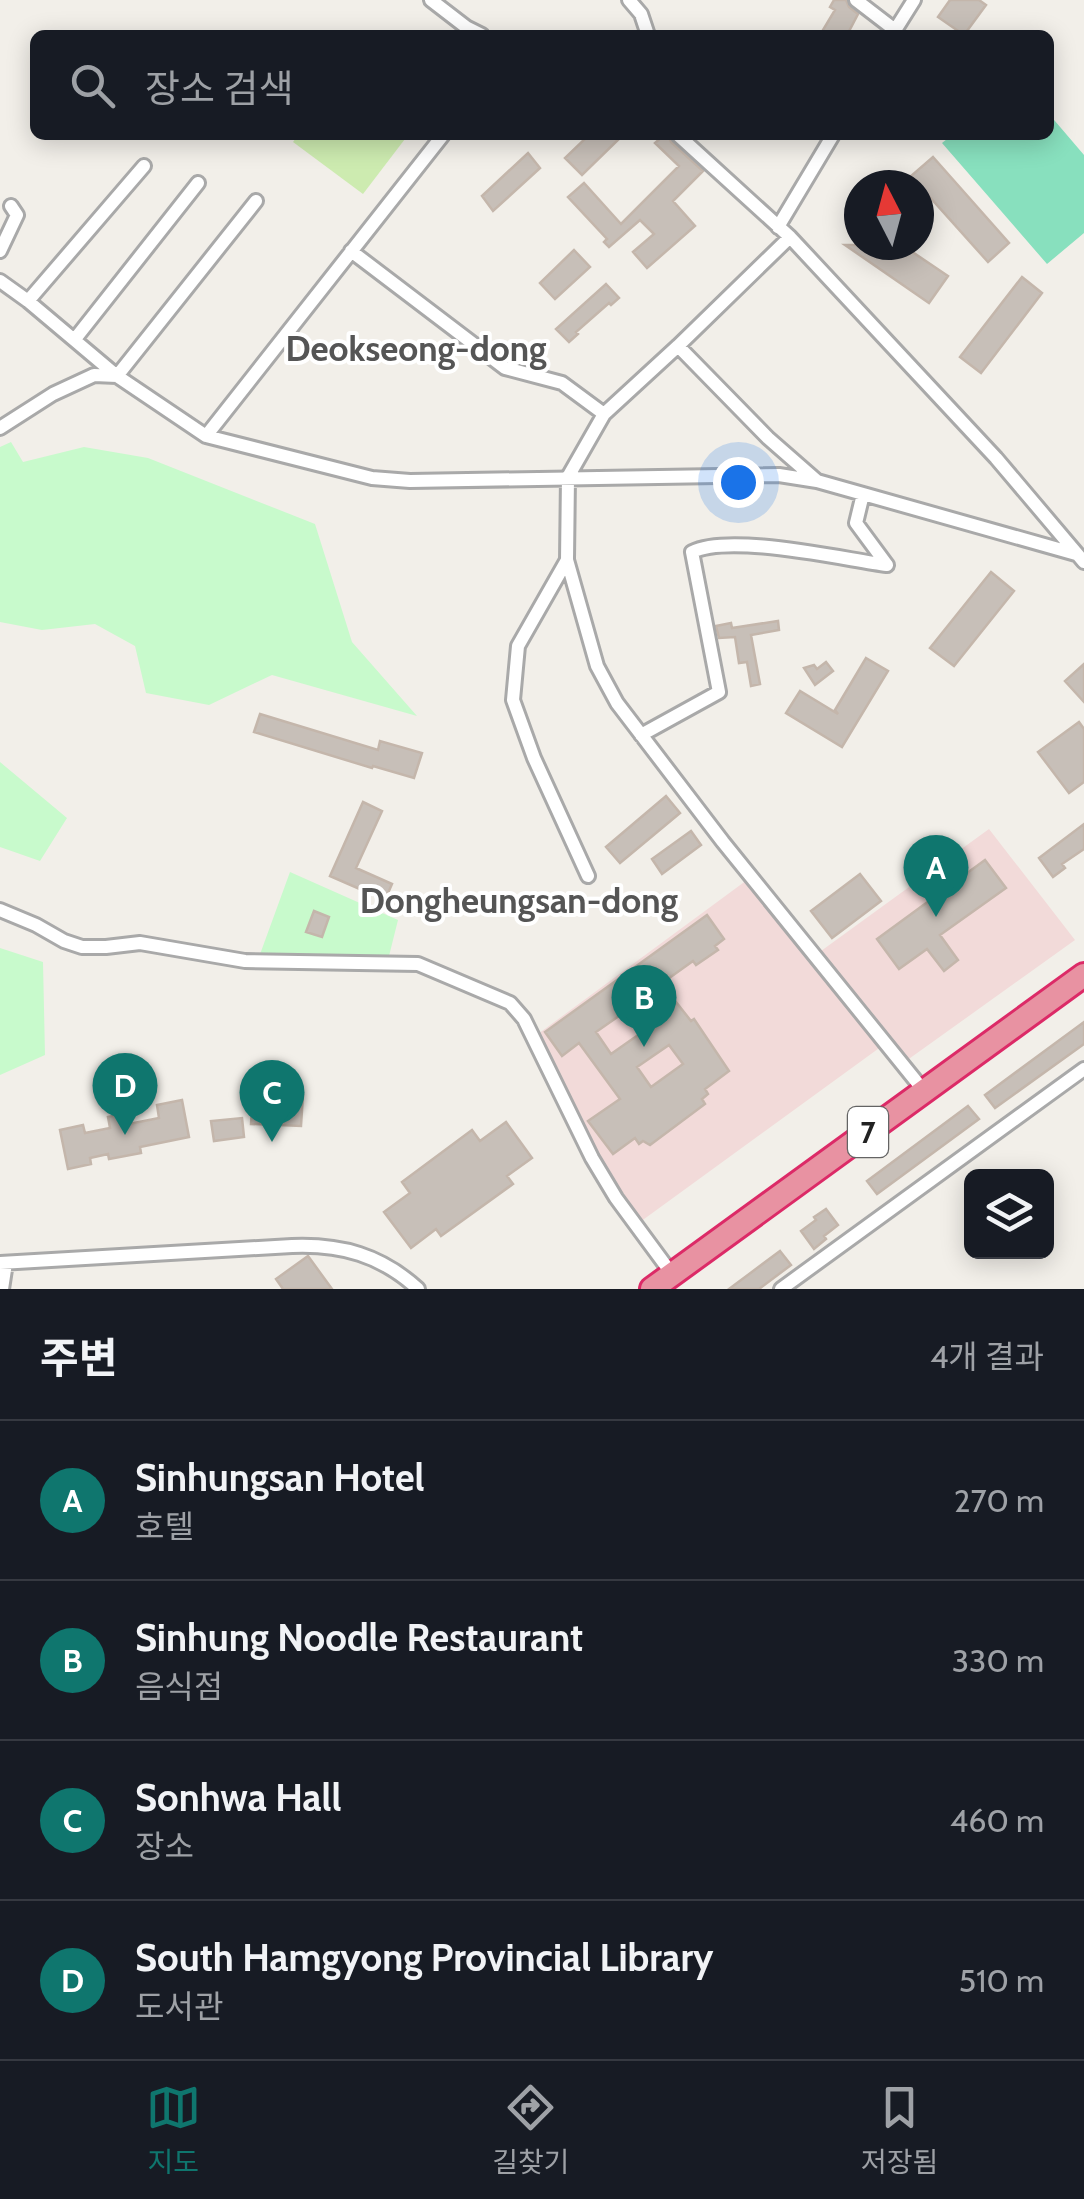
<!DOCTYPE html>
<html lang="ko">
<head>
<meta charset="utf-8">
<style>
  body { margin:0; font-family:Cabin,"Noto Sans KR",sans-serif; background:#242831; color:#f1f3f6 }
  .controls { position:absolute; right:30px; bottom:30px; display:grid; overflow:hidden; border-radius:15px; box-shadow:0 5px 25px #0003 }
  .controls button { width:90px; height:90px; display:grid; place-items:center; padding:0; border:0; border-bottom:2px solid #363941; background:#171b24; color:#f1f3f6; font:50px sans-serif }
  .compass { position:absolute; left:844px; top:170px; width:90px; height:90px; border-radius:50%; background:#171b24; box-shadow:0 5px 25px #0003; rotate:354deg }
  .you { position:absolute; left:738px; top:482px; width:35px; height:35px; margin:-25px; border:8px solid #fff; border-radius:50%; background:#1a73e8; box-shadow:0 0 0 15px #1a73e833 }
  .badge { display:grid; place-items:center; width:65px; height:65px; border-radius:50%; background:#0f766e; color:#fff; font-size:32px; font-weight:700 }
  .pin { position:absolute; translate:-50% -82px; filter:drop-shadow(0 2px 5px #0008) }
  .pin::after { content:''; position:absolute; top:52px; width:35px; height:30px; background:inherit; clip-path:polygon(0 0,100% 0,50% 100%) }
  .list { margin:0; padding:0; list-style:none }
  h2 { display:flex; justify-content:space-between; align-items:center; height:130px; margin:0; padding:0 40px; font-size:42px }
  h2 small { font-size:32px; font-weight:400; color:#9ea1a6 }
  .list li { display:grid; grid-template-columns:65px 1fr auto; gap:30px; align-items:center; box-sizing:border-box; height:160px; padding:0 40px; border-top:2px solid #363941 }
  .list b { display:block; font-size:38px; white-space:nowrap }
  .list p { margin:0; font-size:32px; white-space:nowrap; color:#9ea1a6 }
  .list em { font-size:32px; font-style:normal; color:#9ea1a6 }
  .icon { flex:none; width:55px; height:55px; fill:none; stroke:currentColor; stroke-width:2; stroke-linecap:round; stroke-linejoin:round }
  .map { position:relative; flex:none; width:1084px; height:1289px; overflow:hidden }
  .search { position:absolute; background:#171b24; box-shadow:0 5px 25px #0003; left:30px; right:30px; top:30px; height:110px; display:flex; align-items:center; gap:25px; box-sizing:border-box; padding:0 35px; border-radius:15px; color:#9ea1a6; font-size:38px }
  .sheet { height:770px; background:#171b24 }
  nav { display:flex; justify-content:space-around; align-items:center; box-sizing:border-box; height:140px; border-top:2px solid #363941; background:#171b24; font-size:28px; color:#9ea1a6 }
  nav a { display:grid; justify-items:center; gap:5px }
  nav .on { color:#0f766e }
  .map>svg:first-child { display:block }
  .commercial { fill:#f2dad9 }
  .grass { fill:#cdebb0 }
  .park { fill:#c8facc }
  .pitch { fill:#88e0be }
  .building { fill:#c7bfb8; stroke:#c4b6ab; stroke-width:2.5; fill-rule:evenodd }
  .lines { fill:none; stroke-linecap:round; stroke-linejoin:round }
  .street-casing { stroke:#a9a9a9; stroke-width:18 }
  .highway-casing { stroke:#dc2a67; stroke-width:28 }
  .street { stroke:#fff; stroke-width:12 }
  .highway { stroke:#e892a2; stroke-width:22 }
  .labels { text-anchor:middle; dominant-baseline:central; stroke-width:8; stroke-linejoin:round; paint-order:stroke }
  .shield { fill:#fff; stroke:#646464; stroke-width:2.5 }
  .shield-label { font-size:30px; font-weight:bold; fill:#222 }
  .neighbourhood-label { font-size:35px; font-weight:bold; fill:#555; stroke:#fff }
</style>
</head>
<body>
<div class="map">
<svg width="1084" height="1289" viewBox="0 0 1084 1289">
  <rect width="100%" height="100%" fill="#f2efe9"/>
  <path class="commercial" d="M 989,829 L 1075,940 L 906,1061 L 821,951 Z
    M 747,880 L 882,1046 L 640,1222 L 601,1161 L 538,1034 Z"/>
  <path class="grass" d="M 298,135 L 408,135 L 363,194 L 293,142 Z"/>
  <path class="park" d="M 11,442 L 23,462 L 84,447 L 148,458 L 315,524 L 352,642 L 417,716 L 272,675 L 209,705 L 146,693 L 135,646 L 95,624 L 42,630 L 0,622 L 0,447 Z
    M 0,762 L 67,818 L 40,861 L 0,847 Z
    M 290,872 L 398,920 L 388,960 L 259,957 Z
    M 0,948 L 43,962 L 45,1055 L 0,1075 Z"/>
  <path class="pitch" d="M 1049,114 L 1084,155 L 1084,233 L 1047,264 L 942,143 L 952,135 L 1049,135 Z"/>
  <path class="building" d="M 834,0 L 846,0 L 849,7 L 858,14 L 847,35 L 820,35 L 835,10 L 830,7 Z
    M 950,0 L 979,0 L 986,5 L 964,35 L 938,17 Z
    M 589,135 L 623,135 L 582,175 L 565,158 Z
    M 664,135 L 668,135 L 671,142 L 703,171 L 673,201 L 695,226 L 647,268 L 633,252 L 654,234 L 640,220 L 609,247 L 604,242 L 607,239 L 568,197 L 584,183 L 621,224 L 679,166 L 655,143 Z
    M 528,153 L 540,168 L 493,211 L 482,196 Z
    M 933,157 L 1009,243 L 988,262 L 911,176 Z
    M 845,245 L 902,245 L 948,276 L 929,303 Z
    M 574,250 L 590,267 L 555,299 L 540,283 Z
    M 1022,277 L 1042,293 L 981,373 L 960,357 Z
    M 606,284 L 619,298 L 611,305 L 609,303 L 576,332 L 578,334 L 569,342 L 556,329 Z
    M 991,572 L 1014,591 L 954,666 L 930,648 Z
    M 778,621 L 779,630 L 751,635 L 760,684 L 751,686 L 747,662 L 739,663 L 735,637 L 719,638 L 716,626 L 731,623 L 732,628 Z
    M 866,658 L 888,671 L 842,747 L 786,713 L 800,691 L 838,714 L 835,710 Z
    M 826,662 L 833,671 L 815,685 L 804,668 L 814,665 L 817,669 Z
    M 1084,664 L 1084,702 L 1065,681 Z
    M 260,714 L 378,750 L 380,741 L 422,753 L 414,778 L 373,766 L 372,768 L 254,732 Z
    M 1079,722 L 1084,729 L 1084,782 L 1069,793 L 1038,752 Z
    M 666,796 L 680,813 L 620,863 L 606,847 Z
    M 363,802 L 382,811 L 356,868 L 392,884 L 385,900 L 330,876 Z
    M 1084,824 L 1084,849 L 1062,864 L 1065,868 L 1053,877 L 1039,858 Z
    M 691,831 L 701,845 L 662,874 L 652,859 Z
    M 985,860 L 1006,888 L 940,935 L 958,960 L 944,971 L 927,949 L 899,969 L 877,939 Z
    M 860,874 L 881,901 L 832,938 L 811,911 Z
    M 314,911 L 329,917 L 322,937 L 306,932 Z
    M 707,915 L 724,939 L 715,946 L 718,950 L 696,965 L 693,961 L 651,991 L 665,1010 L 676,1002 L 691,1021 L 694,1019 L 729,1071 L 705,1089 L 708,1094 L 702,1099 L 705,1104 L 650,1145 L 643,1141 L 639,1144 L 635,1138 L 613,1154 L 588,1121 L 620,1099 L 579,1043 L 562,1056 L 545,1032 ZM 636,1004 L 651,1026 L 611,1054 L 596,1032 ZM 669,1045 L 683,1064 L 651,1087 L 637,1067 Z
    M 1084,1022 L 1084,1044 L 995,1108 L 985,1095 Z
    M 253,1092 L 303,1095 L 301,1126 L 251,1124 Z
    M 182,1100 L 189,1137 L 140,1147 L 141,1153 L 109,1159 L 108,1154 L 90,1158 L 91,1164 L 68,1169 L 60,1130 L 83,1125 L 85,1133 L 110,1128 L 108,1117 L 127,1113 L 129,1124 L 159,1118 L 157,1105 Z
    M 968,1106 L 979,1119 L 877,1194 L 867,1181 Z
    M 242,1118 L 244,1137 L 214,1141 L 211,1121 Z
    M 506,1122 L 532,1158 L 507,1176 L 513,1184 L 441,1236 L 436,1229 L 411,1248 L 384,1212 L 410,1193 L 402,1182 L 472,1130 L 480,1141 Z
    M 826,1209 L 838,1225 L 824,1236 L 826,1239 L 814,1249 L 801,1231 L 816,1220 L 814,1217 Z
    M 780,1251 L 791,1265 L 759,1289 L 729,1289 Z
    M 308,1256 L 332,1289 L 283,1289 L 276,1279 Z"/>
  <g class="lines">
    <defs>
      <path id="street" d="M 431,0 L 466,27 L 482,35
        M 629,0 L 641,14 L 648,35
        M 856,0 L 895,30
        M 892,35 L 914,0
        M 678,135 L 790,237 L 996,458 L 1084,562
        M 778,227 L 833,135
        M 790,237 L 678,346 L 604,414 L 568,477 L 567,560 L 597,666 L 617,703 L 723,842 L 924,1091
        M 0,251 L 17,215 L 11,206
        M 351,251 L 505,368 L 562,383 L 604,414
        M 0,281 L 28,301 L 117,376 L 256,201
        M 28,301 L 144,166
        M 75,339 L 198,183
        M 678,346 L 768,438 L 816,480
        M 0,428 L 53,394 L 94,375 L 117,376 L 206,436 L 372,478 L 410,481 L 779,475 L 817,481 L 1076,554
        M 206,436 L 443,135
        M 863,494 L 856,523 L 887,565
        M 567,560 L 518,646 L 513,700 L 534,758 L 588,876
        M 641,735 L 719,692 L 692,552 C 730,533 842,559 887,565
        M 0,910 L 36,925 L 64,941 L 82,947 L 106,947 L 140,943 L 245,961 L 418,964 L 510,1003 L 524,1019 L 592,1158 L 616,1198 L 672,1274
        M 0,1263 L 292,1246 C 341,1244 381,1255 418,1289
        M 2,1289 L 6,1263
        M 781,1289 L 1084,1069"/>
      <path id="highway" d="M 652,1289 L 1084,975"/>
    </defs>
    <use href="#street" class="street-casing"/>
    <use href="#highway" class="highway-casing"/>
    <use href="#street" class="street"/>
    <use href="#highway" class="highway"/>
  </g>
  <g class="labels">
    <rect class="shield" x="848" y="1107" width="40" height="50" rx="8"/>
    <g class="shield-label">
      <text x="868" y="1132">7</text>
    </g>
    <g class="neighbourhood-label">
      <text x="416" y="348">Deokseong-dong</text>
      <text x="519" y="900">Dongheungsan-dong</text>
    </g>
  </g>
</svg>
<div class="controls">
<button><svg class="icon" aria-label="layers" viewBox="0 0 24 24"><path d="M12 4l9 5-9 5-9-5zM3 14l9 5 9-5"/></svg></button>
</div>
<svg class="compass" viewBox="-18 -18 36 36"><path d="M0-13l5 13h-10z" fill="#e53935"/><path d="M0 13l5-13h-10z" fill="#9ea1a6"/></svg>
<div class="you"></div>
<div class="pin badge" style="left:936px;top:917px">A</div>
<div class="pin badge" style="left:644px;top:1047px">B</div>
<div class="pin badge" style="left:272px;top:1142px">C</div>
<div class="pin badge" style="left:125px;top:1135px">D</div>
<div class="search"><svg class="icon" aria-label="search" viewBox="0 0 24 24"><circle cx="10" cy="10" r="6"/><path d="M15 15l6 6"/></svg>장소 검색</div>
</div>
<section class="sheet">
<h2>주변<small>4개 결과</small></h2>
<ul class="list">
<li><span class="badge">A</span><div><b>Sinhungsan Hotel</b><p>호텔</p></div><em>270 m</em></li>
<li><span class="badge">B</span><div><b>Sinhung Noodle Restaurant</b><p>음식점</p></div><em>330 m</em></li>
<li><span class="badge">C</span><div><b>Sonhwa Hall</b><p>장소</p></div><em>460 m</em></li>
<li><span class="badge">D</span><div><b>South Hamgyong Provincial Library</b><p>도서관</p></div><em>510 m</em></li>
</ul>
</section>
<nav>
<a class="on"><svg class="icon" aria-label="map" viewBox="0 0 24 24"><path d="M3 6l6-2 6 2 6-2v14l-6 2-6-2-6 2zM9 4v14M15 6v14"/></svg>지도</a>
<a><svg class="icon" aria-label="directions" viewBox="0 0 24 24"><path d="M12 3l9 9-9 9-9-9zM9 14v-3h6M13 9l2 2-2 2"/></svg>길찾기</a>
<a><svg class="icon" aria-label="saved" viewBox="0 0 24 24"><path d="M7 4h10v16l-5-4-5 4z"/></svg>저장됨</a>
</nav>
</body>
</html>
